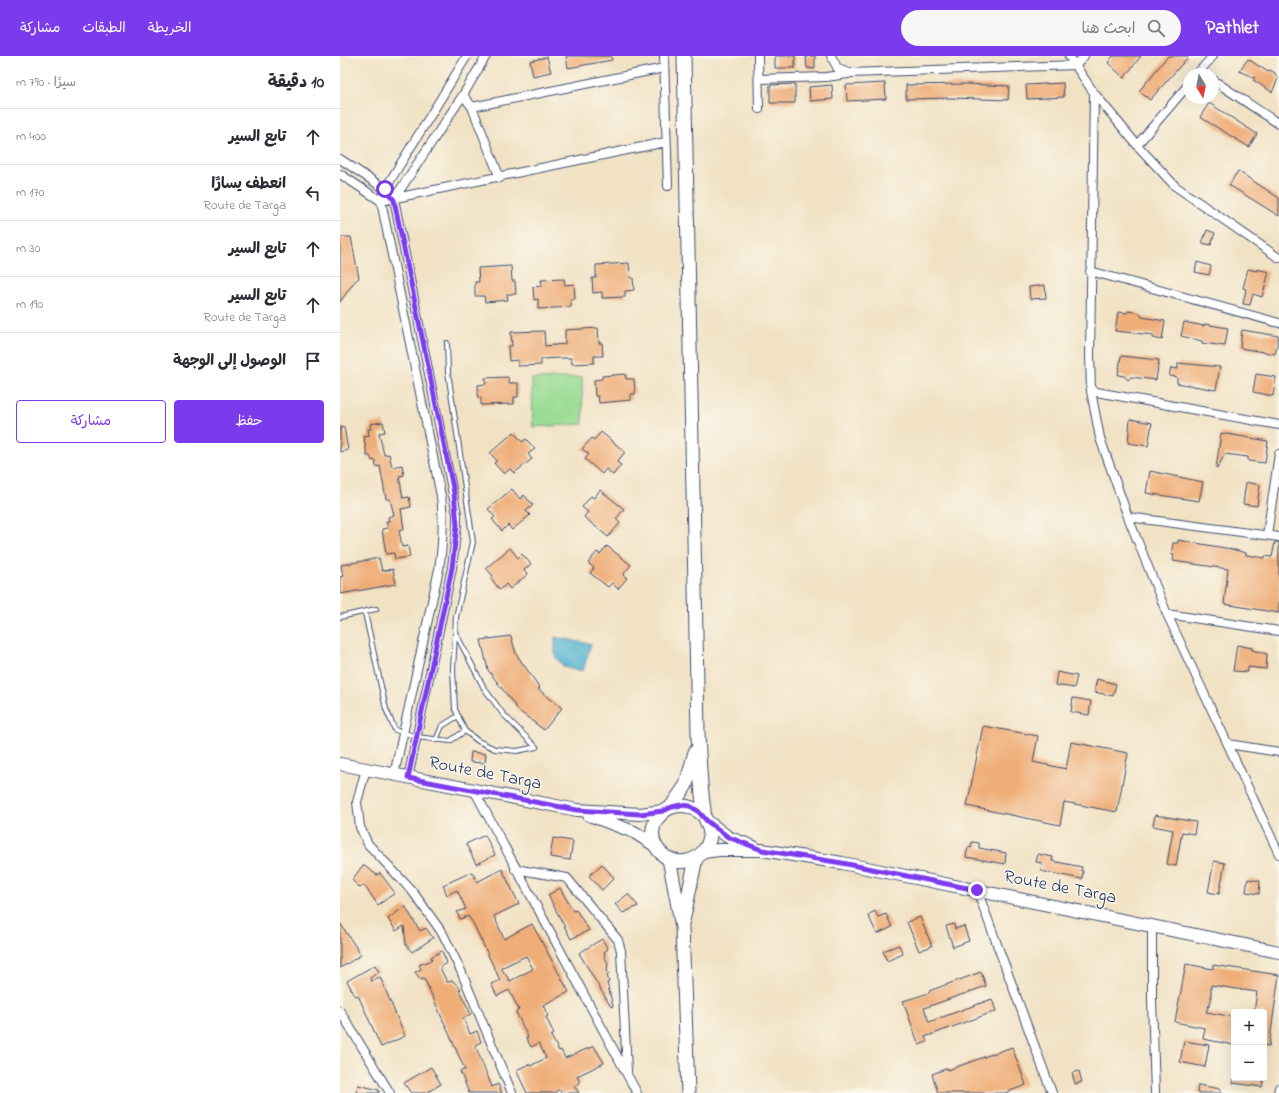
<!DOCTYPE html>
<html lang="ar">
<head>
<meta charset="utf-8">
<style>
  body { margin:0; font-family:"Indie Flower","Playpen Sans Arabic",sans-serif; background:#f7f7f7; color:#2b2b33; direction:rtl }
  .controls { position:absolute; right:12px; bottom:12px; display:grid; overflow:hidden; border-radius:4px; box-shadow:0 4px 16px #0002 }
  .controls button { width:36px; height:36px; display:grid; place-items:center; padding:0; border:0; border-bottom:1px solid #e1e1e2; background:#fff; color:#2b2b33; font:20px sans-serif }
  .compass { position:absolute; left:843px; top:12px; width:36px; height:36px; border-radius:50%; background:#fff; box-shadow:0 4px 16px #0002; rotate:170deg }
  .stop { position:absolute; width:12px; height:12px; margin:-9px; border:3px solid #7c3aed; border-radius:50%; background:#fff }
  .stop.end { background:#7c3aed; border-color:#fff; box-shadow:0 1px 4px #0008 }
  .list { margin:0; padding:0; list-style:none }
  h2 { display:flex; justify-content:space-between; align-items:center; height:52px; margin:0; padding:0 16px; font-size:17px }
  h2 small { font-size:13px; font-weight:400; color:#7c7c81 }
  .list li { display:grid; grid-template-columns:26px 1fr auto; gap:12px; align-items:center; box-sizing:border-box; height:56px; padding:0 16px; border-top:1px solid #e1e1e2 }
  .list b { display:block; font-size:15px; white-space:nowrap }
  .list p { margin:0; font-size:13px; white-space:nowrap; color:#7c7c81 }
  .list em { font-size:13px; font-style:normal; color:#7c7c81 }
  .actions { display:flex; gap:8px; padding:12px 16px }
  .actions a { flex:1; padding:9px 0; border:1px solid #7c3aed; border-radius:4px; text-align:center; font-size:14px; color:#7c3aed }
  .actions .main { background:#7c3aed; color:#fff }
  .icon { flex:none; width:22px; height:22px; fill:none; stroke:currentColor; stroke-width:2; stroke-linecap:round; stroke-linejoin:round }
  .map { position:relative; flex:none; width:939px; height:1037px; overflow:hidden; direction:ltr }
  header { display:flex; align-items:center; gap:24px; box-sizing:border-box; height:56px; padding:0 20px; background:#7c3aed; color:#fff }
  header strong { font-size:19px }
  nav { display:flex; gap:22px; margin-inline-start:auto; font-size:14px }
  .search { width:280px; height:36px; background:#f7f7f7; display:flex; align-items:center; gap:10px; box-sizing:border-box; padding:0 14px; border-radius:22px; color:#7c7c81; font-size:15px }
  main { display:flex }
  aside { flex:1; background:#fff }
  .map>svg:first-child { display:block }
  .green { fill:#99db93; stroke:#5a8578 }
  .water { fill:#50b1cf; stroke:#367096 }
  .building { fill:#efad77; fill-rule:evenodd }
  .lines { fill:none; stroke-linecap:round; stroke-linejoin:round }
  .lane-casing { stroke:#3b4a6d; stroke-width:6 }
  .street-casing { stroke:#3b4a6d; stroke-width:10 }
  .secondary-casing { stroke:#3b4a6d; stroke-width:14 }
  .primary-casing { stroke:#3b4a6d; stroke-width:15 }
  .lane { stroke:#fff; stroke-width:4 }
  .street { stroke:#fff; stroke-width:8 }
  .secondary { stroke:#fff; stroke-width:12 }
  .primary { stroke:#fff; stroke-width:13 }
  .route { stroke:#7c3aed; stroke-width:5 }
  .labels { text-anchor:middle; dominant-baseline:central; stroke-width:3; stroke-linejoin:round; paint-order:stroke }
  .street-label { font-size:18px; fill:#1b2f5e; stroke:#fbf7ec }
</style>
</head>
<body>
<header>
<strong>Pathlet</strong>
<div class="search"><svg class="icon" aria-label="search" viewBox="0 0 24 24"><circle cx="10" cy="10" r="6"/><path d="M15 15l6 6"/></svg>ابحث هنا</div>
<nav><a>الخريطة</a><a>الطبقات</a><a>مشاركة</a></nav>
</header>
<main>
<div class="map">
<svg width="939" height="1037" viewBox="0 0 939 1037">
  <rect width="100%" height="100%" fill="#fbf7ec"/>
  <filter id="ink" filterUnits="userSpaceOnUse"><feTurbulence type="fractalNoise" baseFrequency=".025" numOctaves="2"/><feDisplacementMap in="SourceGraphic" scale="8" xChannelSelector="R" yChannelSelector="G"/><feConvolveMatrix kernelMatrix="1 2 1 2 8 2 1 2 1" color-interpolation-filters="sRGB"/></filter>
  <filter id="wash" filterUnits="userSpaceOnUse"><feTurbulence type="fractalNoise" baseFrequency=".012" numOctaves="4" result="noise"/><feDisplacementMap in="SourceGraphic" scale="16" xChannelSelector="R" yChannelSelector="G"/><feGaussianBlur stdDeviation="0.9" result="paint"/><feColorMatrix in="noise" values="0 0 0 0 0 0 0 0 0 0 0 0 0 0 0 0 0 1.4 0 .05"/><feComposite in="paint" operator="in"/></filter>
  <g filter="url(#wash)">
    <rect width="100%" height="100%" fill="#f1e2c4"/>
    <path class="green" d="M 242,321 L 243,368 L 193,371 L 192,323 Z"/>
    <path class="water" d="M 215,581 L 251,588 L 243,615 L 224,611 L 215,600 Z"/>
    <g id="blocks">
      <path class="building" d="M 226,0 L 271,0 L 272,4 L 228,12 Z
        M 435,0 L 455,0 L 455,12 L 435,12 Z
        M 466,0 L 475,0 L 475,13 L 467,12 Z
        M 773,0 L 801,0 L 784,22 L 768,7 Z
        M 828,0 L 849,0 L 810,44 L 799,35 Z
        M 207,1 L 211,16 L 193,20 L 190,5 Z
        M 908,3 L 928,16 L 930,14 L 935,17 L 938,23 L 932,36 L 913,24 L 915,22 L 899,15 Z
        M 545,27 L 546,43 L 507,45 L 506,29 Z
        M 723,27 L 724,41 L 687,43 L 686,29 Z
        M 455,28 L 455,47 L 430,47 L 430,29 Z
        M 626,28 L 669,30 L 668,44 L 611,42 L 566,43 L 566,29 Z
        M 492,29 L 493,43 L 470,45 L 469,31 Z
        M 869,47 L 917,78 L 909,91 L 860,61 Z
        M 898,115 L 939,142 L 939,160 L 889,129 Z
        M 867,174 L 875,177 L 871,189 L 862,187 Z
        M 0,181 L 11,181 L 19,222 L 15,225 L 0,246 Z
        M 857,206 L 871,210 L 869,219 L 855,216 Z
        M 289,207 L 290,222 L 293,222 L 294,234 L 285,235 L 285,241 L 262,242 L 262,236 L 253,237 L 252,222 L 256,222 L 256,209 Z
        M 171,210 L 172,225 L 175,225 L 176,238 L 167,238 L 168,244 L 145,246 L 144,240 L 135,240 L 135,226 L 139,226 L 138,212 Z
        M 908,213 L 917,215 L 917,213 L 929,216 L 922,241 L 913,238 L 910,249 L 903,248 L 906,233 L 903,232 Z
        M 224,223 L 225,229 L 234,228 L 235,243 L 231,243 L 231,251 L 198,253 L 198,243 L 194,244 L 193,231 L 202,230 L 201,224 Z
        M 705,229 L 706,242 L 690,243 L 689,231 Z
        M 788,255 L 800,257 L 802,261 L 825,265 L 822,284 L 813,282 L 813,279 L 775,275 L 778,256 L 787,257 Z
        M 844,266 L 864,270 L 864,268 L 888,272 L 885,290 L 862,287 L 862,285 L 841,280 Z
        M 258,272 L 259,287 L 262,287 L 263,300 L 254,300 L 254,307 L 232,308 L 231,302 L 222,302 L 201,303 L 201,309 L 178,310 L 178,304 L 169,305 L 168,290 L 172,290 L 171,276 L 204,275 L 205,290 L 225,288 L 225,274 Z
        M 902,274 L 939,280 L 935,298 L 900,292 Z
        M 781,300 L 819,304 L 816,324 L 791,321 L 788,324 L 784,320 L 778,319 Z
        M 838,307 L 880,311 L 876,334 L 837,327 L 837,321 L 829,320 L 831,312 L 838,313 Z
        M 285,318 L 286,323 L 294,323 L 295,338 L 291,338 L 291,344 L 259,347 L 258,340 L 255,340 L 254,324 L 262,323 L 262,320 Z
        M 916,318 L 936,321 L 933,340 L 913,336 Z
        M 168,321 L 169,327 L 178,327 L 178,341 L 174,341 L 174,348 L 141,349 L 141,341 L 138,342 L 138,329 L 146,328 L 145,322 Z
        M 790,363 L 812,367 L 808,390 L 788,387 Z
        M 43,366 L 45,376 L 39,377 L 44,399 L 49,398 L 52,411 L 62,409 L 64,419 L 59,420 L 63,442 L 69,441 L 71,451 L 61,453 L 64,473 L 59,474 L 62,491 L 68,490 L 70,501 L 55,503 L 54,497 L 46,498 L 42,473 L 48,472 L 46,466 L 49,465 L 48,461 L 54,459 L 50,443 L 46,443 L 40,410 L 36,411 L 35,404 L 32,405 L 30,400 L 27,400 L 24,381 L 29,380 L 28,373 L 31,373 L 30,368 Z
        M 4,371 L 8,394 L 0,396 L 0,372 Z
        M 174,376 L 182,386 L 186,383 L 195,393 L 188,398 L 192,403 L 174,417 L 170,413 L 164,418 L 154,407 L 157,405 L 150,397 Z
        M 261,376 L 285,396 L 277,406 L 281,409 L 273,419 L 266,413 L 262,418 L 245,403 L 249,398 L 242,393 L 252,382 L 254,384 Z
        M 881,377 L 928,385 L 925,407 L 908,405 L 908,401 L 885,398 L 877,413 L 876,412 Z
        M 810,415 L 863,426 L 859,445 L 806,437 Z
        M 906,426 L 920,429 L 917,450 L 903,448 Z
        M 172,433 L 180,443 L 184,439 L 193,449 L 186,455 L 190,459 L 172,474 L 168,469 L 162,475 L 152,463 L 155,461 L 148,453 Z
        M 260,434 L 284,453 L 276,463 L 280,467 L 268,481 L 244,461 L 248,456 L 242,451 L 251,440 L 254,442 Z
        M 838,484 L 891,493 L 906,497 L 906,499 L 925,502 L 925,500 L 932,501 L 935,486 L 939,486 L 939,557 L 884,548 L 888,513 L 833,505 L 834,499 L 831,499 L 833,487 L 838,487 Z
        M 267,490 L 291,509 L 283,519 L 287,522 L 278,533 L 272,527 L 268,531 L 250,517 L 254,512 L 248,507 L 257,496 L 260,498 Z
        M 170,492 L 178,502 L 182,498 L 191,508 L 184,514 L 188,518 L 170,533 L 166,528 L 160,534 L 151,522 L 153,520 L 146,512 Z
        M 39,502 L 42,515 L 53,513 L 56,528 L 0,538 L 0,521 L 3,520 L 1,509 Z
        M 171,580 L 176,598 L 200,632 L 198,633 L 222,652 L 204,674 L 179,655 L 148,614 L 141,584 Z
        M 897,589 L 912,592 L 912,594 L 927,598 L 926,613 L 908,611 L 908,616 L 893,615 Z
        M 717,616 L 737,620 L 734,632 L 715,629 Z
        M 757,623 L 776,628 L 773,640 L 754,636 Z
        M 733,642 L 751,645 L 749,659 L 731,656 Z
        M 643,670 L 698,680 L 693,706 L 726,713 L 731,686 L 788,697 L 777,756 L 724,746 L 720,769 L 627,750 Z
        M 131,696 L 146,698 L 145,707 L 130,706 Z
        M 815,759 L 856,766 L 854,778 L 842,776 L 836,810 L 827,808 L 833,774 L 813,770 Z
        M 145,779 L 155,799 L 136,808 L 126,788 Z
        M 213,782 L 233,785 L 230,804 L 210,801 Z
        M 632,786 L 639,787 L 639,792 L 666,797 L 665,808 L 626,801 L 628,791 L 631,792 Z
        M 698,798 L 713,801 L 712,805 L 742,811 L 741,815 L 743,815 L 742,823 L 701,815 L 702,807 L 696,806 Z
        M 874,805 L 885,807 L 879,838 L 868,836 Z
        M 262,808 L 274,822 L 262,834 L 249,820 Z
        M 23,809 L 37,819 L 40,817 L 55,837 L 38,849 L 24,829 L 20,832 L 12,824 Z
        M 162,813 L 179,848 L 154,860 L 164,883 L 192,868 L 229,936 L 203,949 L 208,960 L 206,961 L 214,978 L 211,980 L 219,995 L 221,994 L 225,1002 L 254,990 L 264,1007 L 237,1020 L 240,1027 L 234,1030 L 239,1037 L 221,1037 L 220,1033 L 214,1037 L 187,1037 L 176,1014 L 189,1008 L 190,1010 L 206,1002 L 199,987 L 191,991 L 186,982 L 188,981 L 176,956 L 179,954 L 169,934 L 157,940 L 151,928 L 160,924 L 133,867 L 128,860 L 120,863 L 117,856 L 126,853 L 117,834 L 107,839 L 103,829 L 132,816 L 137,826 ZM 186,900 L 193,913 L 170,925 L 161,912 Z
        M 908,823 L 920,825 L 919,838 L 906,836 Z
        M 220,832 L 233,855 L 236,854 L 249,874 L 231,883 L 208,839 Z
        M 288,838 L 298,850 L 283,857 L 275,848 Z
        M 65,850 L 80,875 L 86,872 L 93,882 L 72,896 L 66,889 L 64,870 L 56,875 L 48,863 Z
        M 535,855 L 538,861 L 546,858 L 552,871 L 537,878 L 528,859 Z
        M 580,861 L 592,890 L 579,895 L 567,866 Z
        M 0,867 L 21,899 L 0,912 Z
        M 614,868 L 615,873 L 624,870 L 629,885 L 613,891 L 606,870 Z
        M 262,883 L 268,893 L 264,896 L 265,899 L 264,900 L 268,907 L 267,915 L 269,918 L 267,919 L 269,926 L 267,927 L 273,950 L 271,951 L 239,897 Z
        M 559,889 L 563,898 L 547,905 L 543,895 Z
        M 102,895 L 107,907 L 101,910 L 101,914 L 107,926 L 113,925 L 121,933 L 119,934 L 131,958 L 123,962 L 130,978 L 137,975 L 141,986 L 135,989 L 137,994 L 152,1031 L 158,1028 L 162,1037 L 129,1037 L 120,1015 L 125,1014 L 107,973 L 84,922 L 80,923 L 75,916 L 81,913 L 79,909 L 92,904 L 91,901 Z
        M 846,908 L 873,913 L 873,909 L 939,919 L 929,990 L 924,989 L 924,956 L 914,956 L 917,936 L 871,929 L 871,945 L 866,956 L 894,961 L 894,989 L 863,983 L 865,972 L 835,966 Z
        M 35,909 L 39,916 L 30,922 L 31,925 L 40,921 L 65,980 L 41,991 L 18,939 L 15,940 L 7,925 Z
        M 641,916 L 646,930 L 584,952 L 589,966 L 652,943 L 656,955 L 585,981 L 587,986 L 579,989 L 563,945 L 589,937 L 589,935 Z
        M 844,985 L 869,989 L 865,1011 L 840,1006 Z
        M 672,991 L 686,1029 L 665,1037 L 598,1037 L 592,1018 L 608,1012 L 608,1014 Z
        M 91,1011 L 101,1028 L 86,1037 L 71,1037 L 64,1027 Z
        M 739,1015 L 742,1026 L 735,1028 L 732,1017 Z
        M 893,1022 L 924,1022 L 922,1031 L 893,1027 Z
        M 18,1029 L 39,1034 L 39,1037 L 16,1037 Z
        M 858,1029 L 881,1033 L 881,1037 L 857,1037 Z"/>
    </g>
  </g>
  <g filter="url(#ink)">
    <use href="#blocks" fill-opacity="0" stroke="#3b4a6d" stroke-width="1"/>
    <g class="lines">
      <defs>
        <path id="lane" d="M 107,287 L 108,316 L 133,486 L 116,561 L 113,613 L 115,653 L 125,675 L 138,685 L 155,693 L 177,695 L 196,691
          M 25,557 L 46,653 L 55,674 L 77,681 L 110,685 L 125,675
          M 0,561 L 36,553
          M 116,578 L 144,632 L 163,658 L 196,691
          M 96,684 L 102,670 L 118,660"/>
        <path id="street" d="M 324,0 L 328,130
          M 418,0 L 419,53
          M 491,0 L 498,13 L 510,17 L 736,9 L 744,0
          M 729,0 L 754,37 L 797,89 L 835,130 L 939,202
          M 857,18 L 873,0
          M 419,23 L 486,21 L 508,18
          M 873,24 L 939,68
          M 754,37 L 750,300 L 751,335 L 760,382 L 788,461 L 827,558 L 939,798
          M 123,39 L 132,51 L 160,122
          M 132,51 L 324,12
          M 797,89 L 849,28
          M 0,103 L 45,133 L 54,143 L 117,458 L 117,469 L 112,512 L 68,722
          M 0,118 L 41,145 L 326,86
          M 54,143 L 123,39 L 146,0
          M 750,215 L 939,267
          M 751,335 L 939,369
          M 788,461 L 939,481
          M 927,479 L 939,398
          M 827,558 L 939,575
          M 888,688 L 939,696
          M 26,713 L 17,746 L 20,771 L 28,788 L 73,836 L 103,878 L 121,915 L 172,1037
          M 54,719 L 99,513 C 103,488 104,465 101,440 L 41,145 L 45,133 L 127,0
          M 134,734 L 297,1037
          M 175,813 L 227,822 L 278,884 L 281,895 L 287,1015
          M 637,834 L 712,1037
          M 812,869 L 812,943 L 815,1037
          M 0,955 L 50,1037
          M 938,1037 L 939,1032"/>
        <path id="secondary" d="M 0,708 L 237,754 L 300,758 L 323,755
          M 249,759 L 294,776 L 316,790
          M 367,765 L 388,781 L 414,791
          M 363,796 L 379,794 L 422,794 L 502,807 L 939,896"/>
        <path id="primary" d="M 344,0 L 358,676 C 359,700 360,723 363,747 C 364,751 364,757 365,762 C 367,768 370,772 370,779 C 369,792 359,803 347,805 C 338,807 328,804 322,798 C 294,772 334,729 365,761
          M 331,751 L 346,729 L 355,696
          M 329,803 L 342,871 L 348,1037
          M 343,865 L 356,802"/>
      </defs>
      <use href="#lane" class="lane-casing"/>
      <use href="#street" class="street-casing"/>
      <use href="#secondary" class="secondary-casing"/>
      <use href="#primary" class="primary-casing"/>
      <use href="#lane" class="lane"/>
      <use href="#street" class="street"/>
      <use href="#secondary" class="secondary"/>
      <use href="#primary" class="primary"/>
    </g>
  </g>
  <g class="lines" filter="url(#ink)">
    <path class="route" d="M 45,133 L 54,144 L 114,437 L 117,469 L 112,512 L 68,722 L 237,754 L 300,758 L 323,755 L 332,751 L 341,749 L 350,750 L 358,755 L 367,765 L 388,781 L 422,794 L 502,807 L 637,834"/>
  </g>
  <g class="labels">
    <g class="street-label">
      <text transform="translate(145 718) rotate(11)">Route de Targa</text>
      <text transform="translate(720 832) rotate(11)">Route de Targa</text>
    </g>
  </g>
</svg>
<div class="controls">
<button>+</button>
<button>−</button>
</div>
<svg class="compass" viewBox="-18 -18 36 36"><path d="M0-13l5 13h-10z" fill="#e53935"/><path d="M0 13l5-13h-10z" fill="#7c7c81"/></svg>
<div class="stop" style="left:45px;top:133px"></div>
<div class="stop end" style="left:637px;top:834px"></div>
</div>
<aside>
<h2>10 دقيقة<small>سيرًا · 790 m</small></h2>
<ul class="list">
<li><svg class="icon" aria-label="ahead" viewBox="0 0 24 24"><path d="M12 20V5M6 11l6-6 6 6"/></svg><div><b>تابع السير</b></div><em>400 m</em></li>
<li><svg class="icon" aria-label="left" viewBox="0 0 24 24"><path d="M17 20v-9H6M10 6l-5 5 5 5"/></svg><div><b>انعطف يسارًا</b><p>Route de Targa</p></div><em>170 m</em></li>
<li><svg class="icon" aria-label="ahead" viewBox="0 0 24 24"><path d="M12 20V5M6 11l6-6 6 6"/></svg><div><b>تابع السير</b></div><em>30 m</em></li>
<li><svg class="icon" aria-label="ahead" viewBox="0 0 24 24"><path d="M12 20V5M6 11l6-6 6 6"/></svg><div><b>تابع السير</b><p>Route de Targa</p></div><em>190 m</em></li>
<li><svg class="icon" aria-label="arrive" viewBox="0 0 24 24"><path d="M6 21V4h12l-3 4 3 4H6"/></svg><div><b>الوصول إلى الوجهة</b></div></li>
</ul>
<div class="actions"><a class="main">حفظ</a><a>مشاركة</a></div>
</aside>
</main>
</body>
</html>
